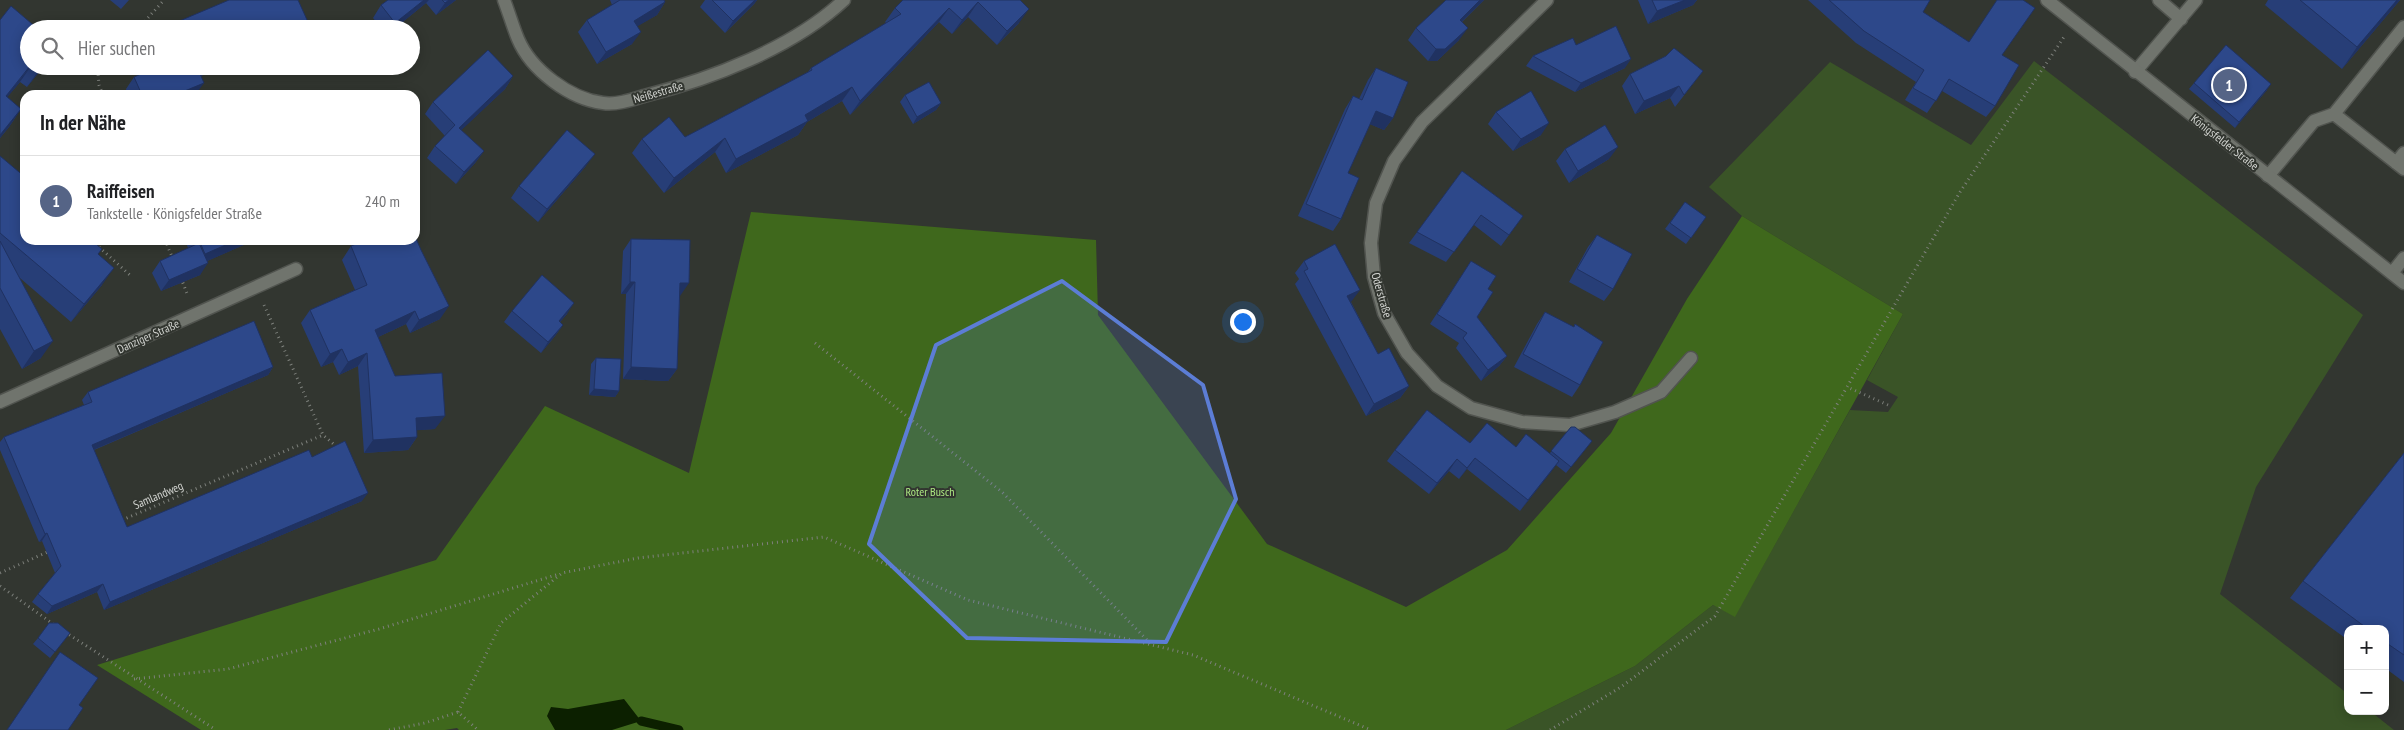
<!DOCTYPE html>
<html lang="de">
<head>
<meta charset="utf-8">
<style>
  body { margin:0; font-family:"PT Sans Narrow",sans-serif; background:#f6f6f6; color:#202124 }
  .controls { position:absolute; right:15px; bottom:15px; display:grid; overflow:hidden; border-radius:10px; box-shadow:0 2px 12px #0003 }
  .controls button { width:45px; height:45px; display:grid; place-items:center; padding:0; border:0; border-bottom:1px solid #e0e0e0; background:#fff; color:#202124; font:25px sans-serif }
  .you { position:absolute; left:1242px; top:321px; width:18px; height:18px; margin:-12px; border:4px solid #fff; border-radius:50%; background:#1a73e8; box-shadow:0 0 0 8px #1a73e833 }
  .badge { display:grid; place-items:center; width:32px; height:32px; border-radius:50%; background:#556486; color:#fff; font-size:16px; font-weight:700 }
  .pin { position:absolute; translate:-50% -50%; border:2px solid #fff; box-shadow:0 1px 5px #0006 }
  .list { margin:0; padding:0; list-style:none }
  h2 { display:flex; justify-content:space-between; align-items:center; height:65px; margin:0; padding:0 20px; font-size:21px }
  h2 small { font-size:16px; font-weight:400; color:#757577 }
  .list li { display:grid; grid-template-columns:32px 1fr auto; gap:15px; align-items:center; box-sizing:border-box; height:90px; padding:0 20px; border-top:1px solid #e0e0e0 }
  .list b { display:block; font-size:19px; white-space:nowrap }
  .list p { margin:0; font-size:16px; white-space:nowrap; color:#757577 }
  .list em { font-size:16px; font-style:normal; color:#757577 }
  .icon { flex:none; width:28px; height:28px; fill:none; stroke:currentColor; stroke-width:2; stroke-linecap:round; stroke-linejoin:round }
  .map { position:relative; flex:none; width:2404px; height:730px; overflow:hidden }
  .search { position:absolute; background:#fff; box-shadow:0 2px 12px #0003; left:20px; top:20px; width:400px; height:55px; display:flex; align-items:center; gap:12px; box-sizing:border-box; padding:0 18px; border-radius:28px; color:#757577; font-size:19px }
  .panel { position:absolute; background:#fff; box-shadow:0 2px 12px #0003; left:20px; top:90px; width:400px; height:155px; border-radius:15px }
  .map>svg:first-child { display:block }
  .green { fill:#3a5427 }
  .forest { fill:#3f681c }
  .water { fill:#0c2000 }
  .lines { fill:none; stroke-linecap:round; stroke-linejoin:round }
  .stream { stroke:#0c2000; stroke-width:9 }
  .service-casing { stroke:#51544f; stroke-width:15 }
  .minor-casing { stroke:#51544f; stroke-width:15 }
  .path { stroke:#7e817c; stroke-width:3; stroke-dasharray:1 4; stroke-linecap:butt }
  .service { stroke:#70746d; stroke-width:12 }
  .minor { stroke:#70746d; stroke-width:12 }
  .wall { fill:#273e77 }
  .shaded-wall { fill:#203261 }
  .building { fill:#2d488a; stroke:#203261 }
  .marked { fill:#5c7dd5; fill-opacity:0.2; stroke:#5c7dd5; stroke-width:4; stroke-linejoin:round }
  .labels { text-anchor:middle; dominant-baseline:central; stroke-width:4; stroke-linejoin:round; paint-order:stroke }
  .street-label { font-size:12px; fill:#d2d4d0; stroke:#323630 }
  .park-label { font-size:12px; fill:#abe681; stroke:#323630 }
</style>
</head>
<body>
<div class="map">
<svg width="2404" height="730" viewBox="0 0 2404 730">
  <rect width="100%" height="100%" fill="#323630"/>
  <path class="green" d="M 2034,61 L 2363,315 L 2256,487 L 2220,594 L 2348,694 L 2348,711 L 2370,711 L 2394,730 L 1506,730 L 1635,666 L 1713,605 L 1735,616 L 1850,410 L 1888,412 L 1898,397 L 1867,380 L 1903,314 L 1742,216 L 1709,187 L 1830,62 L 1971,145 Z"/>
  <path class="forest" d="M 751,212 L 1096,240 L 1098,315 L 1267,544 L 1406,607 L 1507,550 L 1611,433 L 1687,299 L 1742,216 L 1903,314 L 1735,617 L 1713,605 L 1635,666 L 1506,730 L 459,730 L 457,728 L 445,730 L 201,730 L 97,665 L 436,560 L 545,406 L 689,473 Z"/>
  <path class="water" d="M 624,699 L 641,721 L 612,730 L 555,730 L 547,716 L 551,707 L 568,709 Z"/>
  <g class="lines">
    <path class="stream" d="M 641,721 L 679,730"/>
    <defs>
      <path id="service" d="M 2159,0 L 2181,19
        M 2404,27 L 2334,114 L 2404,169
        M 2135,72 L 2196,0
        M 2396,163 L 2404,153
        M 2268,176 L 2314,121 L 2334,114
        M 2392,273 L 2404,258"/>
      <path id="minor" d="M 504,0 C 509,13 513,27 518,39 C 531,70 570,99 603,103 C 616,105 631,100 644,96 C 711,79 793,48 844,0
        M 1547,0 L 1422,122 L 1394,161 L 1376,203 L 1371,243 L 1374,277 L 1384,313 L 1407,353 L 1437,386 L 1471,408 L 1522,422 L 1570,425 L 1615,412 L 1661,392 L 1691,358
        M 2047,0 L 2404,283
        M 0,402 L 296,269"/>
    </defs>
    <use href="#service" class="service-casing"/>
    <use href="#minor" class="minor-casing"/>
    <path class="path" d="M 138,29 L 164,0
      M 103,95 L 99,85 L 98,73 L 104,66
      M 165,240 L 173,259
      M 99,247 L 131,276
      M 181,278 L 188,296
      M 264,305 L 323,435 L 337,447
      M 815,343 L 1002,492 L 1152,645
      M 1888,405 L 1847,387 L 1960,192 L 2064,37
      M 122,520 L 323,435
      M 0,573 L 50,551
      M 0,586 L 56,626
      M 65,632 L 216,730
      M 134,679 L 228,669 L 379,629 L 559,574
      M 458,712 L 501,623 L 562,573 L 638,558 L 824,537 L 968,600 L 1193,655 L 1371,730
      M 389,730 L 425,723 L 458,712 L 478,730
      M 1550,730 L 1621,687 L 1715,616 L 1847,387"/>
    <use href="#service" class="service"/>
    <use href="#minor" class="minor"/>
  </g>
  <path class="wall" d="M 110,0 L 129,0 L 121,9 Z
    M 388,0 L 456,0 L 436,15 L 426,3 L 394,29 L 382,29 L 373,18 L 381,5 Z
    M 610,0 L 664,0 L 665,2 L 657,15 L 637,26 L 632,44 L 597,64 L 578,32 L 587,20 L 612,5 Z
    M 705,0 L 757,0 L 754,4 L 725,33 L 700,7 Z
    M 1020,0 L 1019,23 L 997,45 L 968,17 L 952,34 L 939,22 L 850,115 L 842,101 L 807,122 L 798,135 L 726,173 L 715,152 L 664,193 L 632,153 L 642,139 L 685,137 L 808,72 L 811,68 L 886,23 L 885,22 L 895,8 Z
    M 1446,0 L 1484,0 L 1462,22 L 1459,40 L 1437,61 L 1428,61 L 1408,40 L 1416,28 Z
    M 1638,0 L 1697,0 L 1693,5 L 1648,24 Z
    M 1808,0 L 1930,0 L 1923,12 L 1969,42 L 2002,55 L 1995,106 L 1986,117 L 1942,91 L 1927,113 L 1905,100 L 1916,82 L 1856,43 Z
    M 2268,0 L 2400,0 L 2342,69 L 2265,5 Z
    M 0,20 L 29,66 L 44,66 L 27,87 L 20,82 L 7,97 L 21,109 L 9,127 L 0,138 Z
    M 177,22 L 179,29 L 172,29 Z
    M 1576,45 L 1625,68 L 1575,92 L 1526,66 L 1533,56 Z
    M 148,66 L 224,66 L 201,76 L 195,95 L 128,95 L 126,89 L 134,77 L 150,71 Z
    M 1376,68 L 1393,118 L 1384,130 L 1370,124 L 1348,173 L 1341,219 L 1333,231 L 1298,216 L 1345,109 L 1353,96 L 1359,99 L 1368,80 Z
    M 1703,71 L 1675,107 L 1670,98 L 1635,114 L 1622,86 L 1630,74 Z
    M 513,76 L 505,89 L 461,130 L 484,151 L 475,163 L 456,184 L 427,158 L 435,146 L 445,136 L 425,114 L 433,102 Z
    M 2194,83 L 2267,90 L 2235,128 L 2189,89 Z
    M 905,95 L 941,103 L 936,110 L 913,124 L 900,102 Z
    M 1496,112 L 1541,135 L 1513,151 L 1488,124 Z
    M 1565,149 L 1609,159 L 1569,183 L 1556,161 Z
    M 0,156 L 25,240 L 98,254 L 102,285 L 71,322 L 20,278 L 41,358 L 22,369 L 0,329 Z
    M 586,166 L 538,222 L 511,198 L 519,186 Z
    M 1462,171 L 1523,216 L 1501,246 L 1474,225 L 1446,262 L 1409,243 Z
    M 1685,202 L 1706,217 L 1686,244 L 1665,229 Z
    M 1597,235 L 1613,289 L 1604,301 L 1569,282 L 1588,247 Z
    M 631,239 L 680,296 L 677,369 L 668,381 L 623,379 L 626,294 L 621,294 L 623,251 Z
    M 185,240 L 249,240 L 246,244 L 207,261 L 200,275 L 161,291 L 152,273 L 160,261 L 188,248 Z
    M 363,240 L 415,240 L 440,319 L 410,333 L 406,324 L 378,337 L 395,376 L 435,429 L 417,430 L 417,437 L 408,450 L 364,453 L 358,366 L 339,375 L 333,362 L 321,367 L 301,323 L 310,310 L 355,290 L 342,260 L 351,246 L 364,241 Z
    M 1304,261 L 1351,302 L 1378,354 L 1409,386 L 1400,398 L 1366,416 L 1295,284 L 1299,279 L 1295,273 Z
    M 1471,261 L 1488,289 L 1477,317 L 1507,356 L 1499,366 L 1481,381 L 1456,348 L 1459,343 L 1430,324 Z
    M 512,311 L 567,314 L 560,322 L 563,325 L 555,336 L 541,353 L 504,322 Z
    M 1545,312 L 1573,327 L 1575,324 L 1580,385 L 1572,397 L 1514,367 L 1537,324 Z
    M 596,358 L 619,391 L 615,397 L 589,395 L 591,364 Z
    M 273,367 L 268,375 L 94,450 L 127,527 L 312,457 L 362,501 L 104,610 L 97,592 L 47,614 L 32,602 L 38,594 L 55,573 L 42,541 L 39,542 L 0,450 L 0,442 L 4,437 L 84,405 L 82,400 L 88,392 Z
    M 1571,427 L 1587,447 L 1566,473 L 1556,465 L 1520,511 L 1467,469 L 1459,479 L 1449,471 L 1429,494 L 1387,461 L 1395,450 L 1470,443 L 1516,447 L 1550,453 Z
    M 2404,453 L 2404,682 L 2385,668 L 2385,629 L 2348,629 L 2348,640 L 2290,598 L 2303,581 Z
    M 70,633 L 50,658 L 33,644 L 38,638 Z"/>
  <path class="shaded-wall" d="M 424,0 L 429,0 L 426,3 L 394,29 L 391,29 L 395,23 Z
    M 449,0 L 456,0 L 436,15 L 445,3 Z
    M 755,0 L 757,0 L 754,4 L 725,33 L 733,21 Z
    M 1480,0 L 1484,0 L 1451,32 L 1460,20 Z
    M 1685,0 L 1697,0 L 1693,5 L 1648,24 L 1657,11 Z
    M 2397,0 L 2400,0 L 2342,69 L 2357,47 Z
    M 665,2 L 657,15 L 626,33 L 634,21 Z
    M 978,2 L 968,17 L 952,34 L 962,20 Z
    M 949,8 L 939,22 L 850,115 L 860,101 Z
    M 1029,9 L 1019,23 L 997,45 L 1007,31 Z
    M 308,22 L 303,29 L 292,29 Z
    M 1468,28 L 1459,40 L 1437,61 L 1428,61 L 1436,49 Z
    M 641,32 L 632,44 L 597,64 L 606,52 Z
    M 1631,59 L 1625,68 L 1575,92 L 1581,83 Z
    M 31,66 L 20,82 L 0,106 L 6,96 Z
    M 42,66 L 44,66 L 27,87 L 39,70 Z
    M 204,66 L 224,66 L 189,81 L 198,69 Z
    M 513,76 L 505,89 L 451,140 L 459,128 Z
    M 204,83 L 195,95 L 174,95 Z
    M 2271,84 L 2267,90 L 2235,128 L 2239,122 Z
    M 1679,86 L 1670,98 L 1635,114 L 1644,101 Z
    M 852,87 L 842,101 L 807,122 L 798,135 L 726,173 L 736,159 L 805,115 Z
    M 941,103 L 936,110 L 913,124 L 917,117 Z
    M 21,109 L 9,127 L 0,138 L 0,135 Z
    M 1376,111 L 1393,118 L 1384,130 L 1367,123 Z
    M 1549,123 L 1541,135 L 1513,151 L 1521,139 Z
    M 725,138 L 715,152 L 664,193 L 674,178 Z
    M 1618,147 L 1609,159 L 1569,183 L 1578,171 Z
    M 484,151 L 475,163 L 456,184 L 464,172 Z
    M 595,154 L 586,166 L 538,222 L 547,209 Z
    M 237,240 L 249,240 L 246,244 L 196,266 L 205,254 Z
    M 208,263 L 200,275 L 161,291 L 169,280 Z
    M 114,268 L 102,285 L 71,322 L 84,304 Z
    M 630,282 L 635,282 L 626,294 L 621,294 Z
    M 680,283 L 689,283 L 680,296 L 672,295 Z
    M 1360,290 L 1351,302 L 1339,309 L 1347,296 Z
    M 574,303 L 567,314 L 551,332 L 559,321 Z
    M 449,306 L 440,319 L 410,333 L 419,320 Z
    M 415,311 L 406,324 L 365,343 L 375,330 Z
    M 563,325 L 555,336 L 541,353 L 548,342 Z
    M 53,341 L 41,358 L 22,369 L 34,351 Z
    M 342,349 L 333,362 L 321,367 L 330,354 Z
    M 367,353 L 358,366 L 339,375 L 348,362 Z
    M 1507,356 L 1499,366 L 1481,381 L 1488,370 Z
    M 273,367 L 268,375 L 86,453 L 92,445 Z
    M 631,367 L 677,369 L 668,381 L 623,379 Z
    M 1409,386 L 1400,398 L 1366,416 L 1374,404 Z
    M 594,389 L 619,391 L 615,397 L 589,395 Z
    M 445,416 L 435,429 L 407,431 L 416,418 Z
    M 417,437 L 408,450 L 364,453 L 373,440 Z
    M 1475,458 L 1467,469 L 1459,479 L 1467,468 Z
    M 1457,459 L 1449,471 L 1429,494 L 1437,483 Z
    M 1559,461 L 1551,472 L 1520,511 L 1528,500 Z
    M 368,493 L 362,501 L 104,610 L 110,602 Z
    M 47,533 L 42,541 L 39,542 L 45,534 Z
    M 103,584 L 97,592 L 47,614 L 52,606 Z"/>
  <path class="building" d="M 229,0 L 298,0 L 308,22 L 292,29 L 179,29 L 177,22 Z
    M 388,0 L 424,0 L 395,23 L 381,5 Z
    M 442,0 L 449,0 L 445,3 Z
    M 620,0 L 664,0 L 665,2 L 634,21 L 641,32 L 606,52 L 587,20 Z
    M 712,0 L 755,0 L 733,21 Z
    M 903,0 L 1020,0 L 1029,9 L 1007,31 L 978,2 L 962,20 L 949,8 L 860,101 L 852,87 L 805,115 L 808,121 L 736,159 L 725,138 L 674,178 L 642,139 L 669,117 L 685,137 L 812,70 L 811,68 L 901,14 L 895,8 Z
    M 1446,0 L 1480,0 L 1460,20 L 1468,28 L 1445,49 L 1436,49 L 1416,28 Z
    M 1652,0 L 1685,0 L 1657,11 Z
    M 1829,0 L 1930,0 L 1923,12 L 1969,42 L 1997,0 L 2023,0 L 2035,8 L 2002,55 L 2019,65 L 1995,106 L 1949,79 L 1936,101 L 1913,88 L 1924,70 L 1864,31 Z
    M 2300,0 L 2397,0 L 2357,47 Z
    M 11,6 L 38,29 L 29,29 L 29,66 L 30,66 L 6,96 L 21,109 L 0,135 L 0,20 Z
    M 1616,26 L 1631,59 L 1581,83 L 1533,56 L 1573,38 L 1576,45 Z
    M 2226,45 L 2271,84 L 2239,122 L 2194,83 Z
    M 1674,48 L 1703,71 L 1684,95 L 1679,86 L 1644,101 L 1630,74 L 1666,56 Z
    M 488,50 L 513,76 L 459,128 L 484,151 L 464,172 L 435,146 L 455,125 L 433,102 Z
    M 35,66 L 42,66 L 39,70 Z
    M 160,66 L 204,66 L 198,69 L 204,83 L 175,95 L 142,95 L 134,77 Z
    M 1376,68 L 1408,82 L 1393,118 L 1376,111 L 1348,173 L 1359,178 L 1341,219 L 1306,204 L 1353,96 L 1362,100 Z
    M 929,82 L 941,103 L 917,117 L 905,95 Z
    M 1531,91 L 1549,123 L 1521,139 L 1496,112 Z
    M 1605,125 L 1618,147 L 1578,171 L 1565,149 Z
    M 567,130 L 595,154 L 547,209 L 519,186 Z
    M 0,156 L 25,177 L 25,240 L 91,240 L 102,249 L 98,254 L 114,268 L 84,304 L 0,233 Z
    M 1462,171 L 1523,216 L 1509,235 L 1481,215 L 1454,252 L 1417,232 Z
    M 1685,202 L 1706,217 L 1691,238 L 1670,223 Z
    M 1597,235 L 1632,254 L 1613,289 L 1577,269 Z
    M 415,236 L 421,250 L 449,306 L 419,320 L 415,311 L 375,330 L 395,376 L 442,373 L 445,416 L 416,418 L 417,437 L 373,440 L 367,353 L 348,362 L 342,349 L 330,354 L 310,310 L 367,285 L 351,246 L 366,240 L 415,240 Z
    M 631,239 L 690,240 L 689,283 L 680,283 L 677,369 L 631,367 L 635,282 L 630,282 Z
    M 199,240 L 237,240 L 205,254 Z
    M 0,241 L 53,341 L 34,351 L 0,288 Z
    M 199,243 L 208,263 L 169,280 L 160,261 Z
    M 1335,244 L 1360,290 L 1347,296 L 1378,354 L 1389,348 L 1409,386 L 1374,404 L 1304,271 L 1308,269 L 1304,261 Z
    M 1471,261 L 1496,276 L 1488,289 L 1493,292 L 1477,317 L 1507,356 L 1488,370 L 1463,338 L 1467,333 L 1437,314 Z
    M 542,275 L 574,303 L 559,321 L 563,325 L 548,342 L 512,311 Z
    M 1545,312 L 1574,327 L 1575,324 L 1603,342 L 1580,385 L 1523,354 Z
    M 254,321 L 273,367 L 92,445 L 127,527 L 309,450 L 312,457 L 345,441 L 368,493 L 110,602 L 103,584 L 52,606 L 38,594 L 61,566 L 47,533 L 45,534 L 4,437 L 92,402 L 88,392 Z
    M 596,358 L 621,359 L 619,391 L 594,389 Z
    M 1427,410 L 1470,443 L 1487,423 L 1516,447 L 1526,434 L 1559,461 L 1528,500 L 1475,458 L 1467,468 L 1457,459 L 1437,483 L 1395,450 Z
    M 1571,427 L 1575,427 L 1592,441 L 1571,467 L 1551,451 Z
    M 2404,453 L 2404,655 L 2385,642 L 2385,629 L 2368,629 L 2303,581 Z
    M 49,623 L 58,623 L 70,633 L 55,652 L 38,638 Z
    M 60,652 L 98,678 L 79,705 L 83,708 L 68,730 L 7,730 Z"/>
  <path class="marked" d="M 1062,281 L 1203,385 L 1236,499 L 1166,642 L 967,638 L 869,544 L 936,345 Z"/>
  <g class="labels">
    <g class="street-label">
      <text transform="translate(658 92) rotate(-16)">Neißestraße</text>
      <text transform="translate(2225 142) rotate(38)">Königsfelder Straße</text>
      <text transform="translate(1382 295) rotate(74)">Oderstraße</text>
      <text transform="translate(148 336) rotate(-24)">Danziger Straße</text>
      <text transform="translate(158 495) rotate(-23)">Samlandweg</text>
    </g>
    <g class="park-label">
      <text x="930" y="491">Roter Busch</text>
    </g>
  </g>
</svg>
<div class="controls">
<button>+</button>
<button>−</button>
</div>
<div class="you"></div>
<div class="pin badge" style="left:2229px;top:85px">1</div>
<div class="search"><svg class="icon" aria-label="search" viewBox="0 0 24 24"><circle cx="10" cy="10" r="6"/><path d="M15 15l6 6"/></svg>Hier suchen</div>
<section class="panel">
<h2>In der Nähe<small></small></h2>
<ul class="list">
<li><span class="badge">1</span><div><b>Raiffeisen</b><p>Tankstelle · Königsfelder Straße</p></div><em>240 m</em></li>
</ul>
</section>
</div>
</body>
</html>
